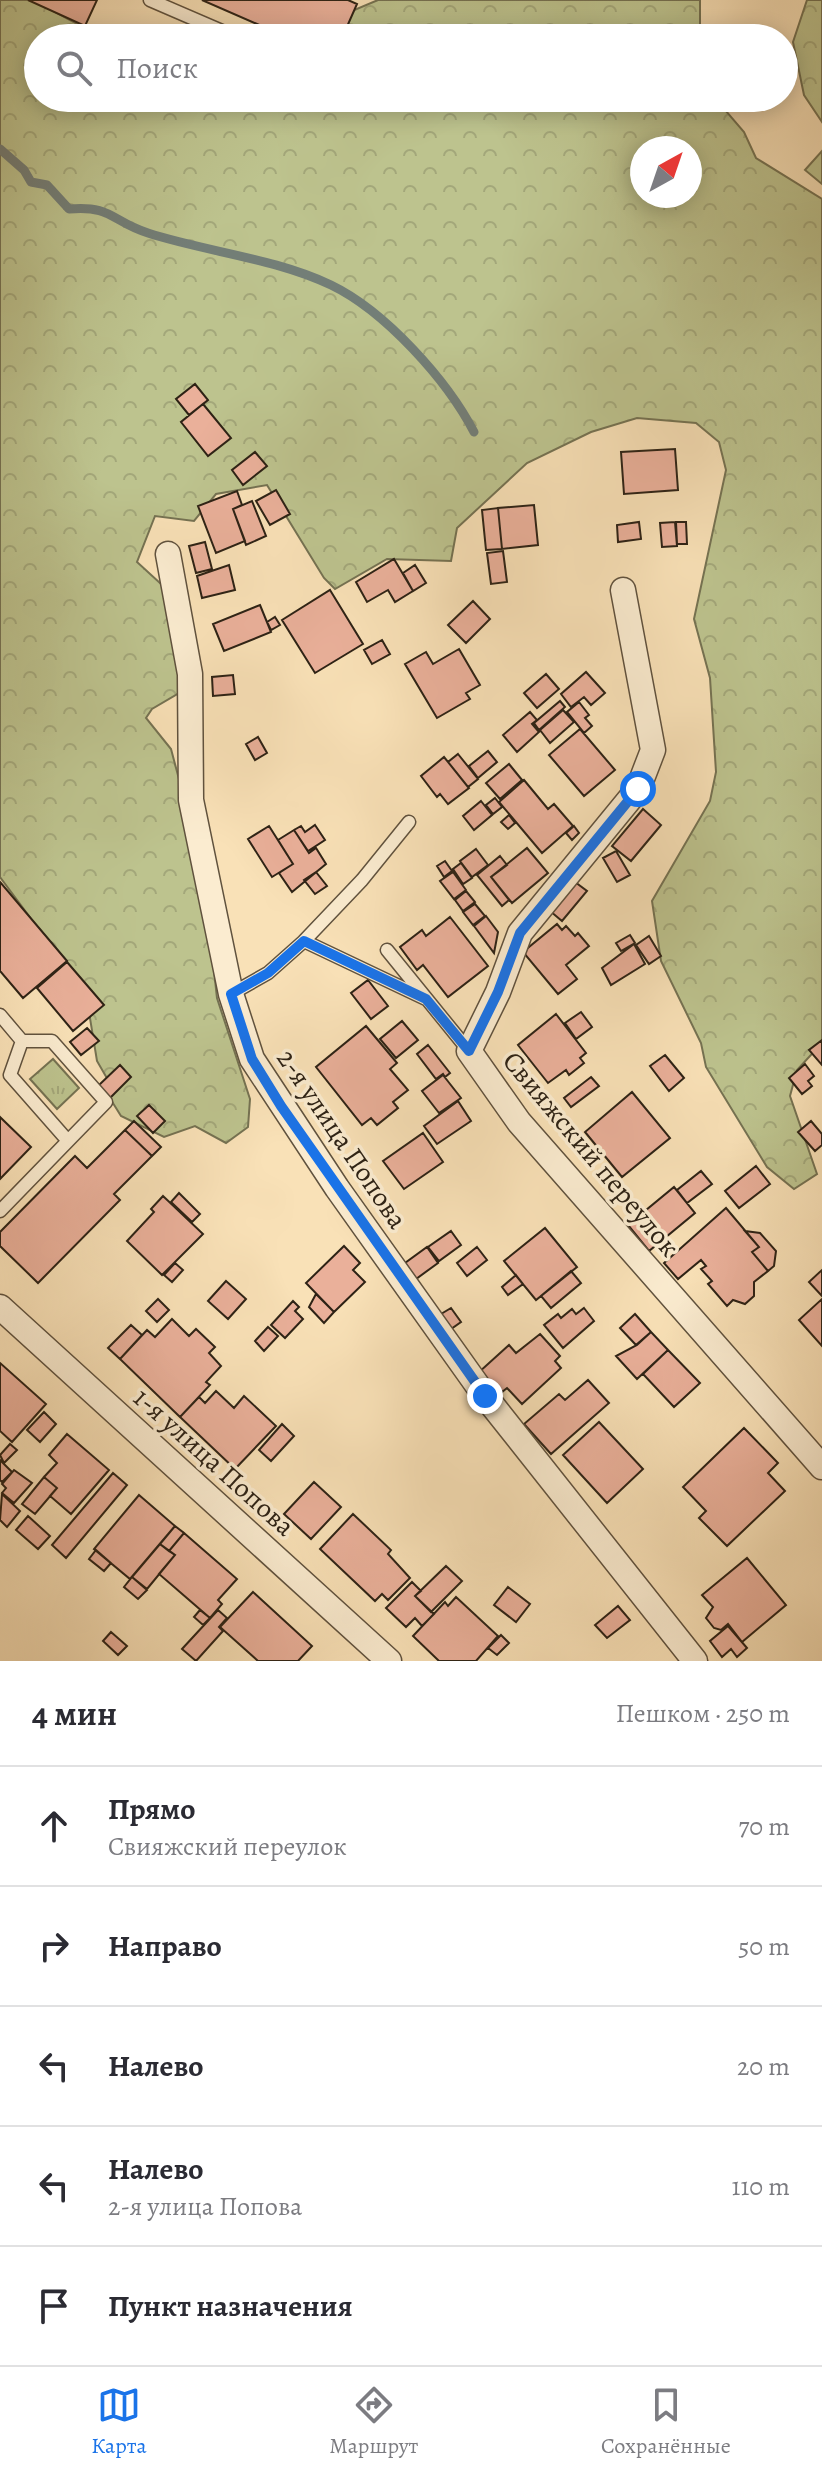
<!DOCTYPE html>
<html lang="ru">
<head>
<meta charset="utf-8">
<style>
  body { margin:0; font-family:Alegreya,serif; background:#f2f2f3; color:#2b2b33 }
  .compass { position:absolute; left:630px; top:136px; width:72px; height:72px; border-radius:50%; background:#fff; box-shadow:0 4px 20px #0003; rotate:40deg }
  .stop { position:absolute; width:24px; height:24px; margin:-18px; border:6px solid #1a73e8; border-radius:50%; background:#fff }
  .stop.end { background:#1a73e8; border-color:#fff; box-shadow:0 2px 8px #0008 }
  .list { margin:0; padding:0; list-style:none }
  h2 { display:flex; justify-content:space-between; align-items:center; height:104px; margin:0; padding:0 32px; font-size:34px }
  h2 small { font-size:26px; font-weight:400; color:#7c7c81 }
  .list li { display:grid; grid-template-columns:52px 1fr auto; gap:24px; align-items:center; box-sizing:border-box; height:120px; padding:0 32px; border-top:2px solid #e1e1e2 }
  .list b { display:block; font-size:30px; white-space:nowrap }
  .list p { margin:0; font-size:26px; white-space:nowrap; color:#7c7c81 }
  .list em { font-size:26px; font-style:normal; color:#7c7c81 }
  .icon { flex:none; width:44px; height:44px; fill:none; stroke:currentColor; stroke-width:2; stroke-linecap:round; stroke-linejoin:round }
  .map { position:relative; flex:none; width:822px; height:1661px; overflow:hidden }
  .search { position:absolute; background:#fff; box-shadow:0 4px 20px #0003; left:24px; right:24px; top:24px; height:88px; display:flex; align-items:center; gap:20px; box-sizing:border-box; padding:0 28px; border-radius:44px; color:#7c7c81; font-size:30px }
  .sheet { height:704px; background:#fff }
  nav { display:flex; justify-content:space-around; align-items:center; box-sizing:border-box; height:112px; border-top:2px solid #e1e1e2; background:#fff; font-size:22px; color:#7c7c81 }
  nav a { display:grid; justify-items:center; gap:4px }
  nav .on { color:#1a73e8 }
  .map>svg:first-child { display:block }
  .grass { fill:url(#grass-tufts); stroke:#757252; stroke-width:2 }
  .forest { fill:url(#forest-crowns); stroke:#757252; stroke-width:2; fill-rule:evenodd }
  .lines { fill:none; stroke-linecap:round; stroke-linejoin:round }
  .stream { stroke:#737e77; stroke-width:9 }
  .building { fill:#eab09a; stroke:#2d2215; stroke-width:2 }
  .service-casing { stroke:#60523e; stroke-width:15 }
  .minor-casing { stroke:#60523e; stroke-width:27 }
  .service { stroke:#fbecd0; stroke-width:12 }
  .minor { stroke:#fbecd0; stroke-width:24 }
  .route { stroke:#1a73e8; stroke-width:10 }
  .labels { text-anchor:middle; dominant-baseline:central; stroke-width:7; stroke-linejoin:round; paint-order:stroke }
  .street-label { font-size:28px; fill:#2d2215; stroke:#fbecd0 }
</style>
</head>
<body>
<div class="map">
<svg width="822" height="1661" viewBox="0 0 822 1661">
  <defs>
    <pattern id="grass-tufts" width="24" height="20" patternUnits="userSpaceOnUse" patternTransform="scale(2)"><rect width="24" height="20" fill="#bdc38e"/><path d="M3 7l-1-3M5 7V3M7 7l1-3M15 17l-1-3M17 17v-4M19 17l1-3" fill="none" stroke="#a3a77a"/></pattern>
    <pattern id="forest-crowns" width="20" height="18" patternUnits="userSpaceOnUse" patternTransform="scale(2)"><rect width="20" height="18" fill="#bdc38e"/><path d="M2 6a3 3 0 1 1 6 0M12 15a3 3 0 1 1 6 0" fill="none" stroke="#a3a77a"/></pattern>
  </defs>
  <rect width="100%" height="100%" fill="#f9e1b7"/>
  <filter id="stains"><feTurbulence type="fractalNoise" baseFrequency=".0025" numOctaves="4"/><feColorMatrix values="0 0 0 0 .2 0 0 0 0 .09 0 0 0 0 .02 0 0 0 .5 -.17"/></filter>
  <radialGradient id="worn" r=".72"><stop offset=".6" stop-color="#630" stop-opacity="0"/><stop offset="1" stop-color="#630" stop-opacity=".3"/></radialGradient>
  <path class="grass" d="M 53,1059 L 79,1088 L 57,1109 L 30,1079 Z"/>
  <path class="forest" d="M 0,0 L 33,0 L 96,34 L 97,38 L 38,38 L 38,98 L 238,103 L 255,98 L 732,98 L 725,110 L 744,132 L 756,158 L 822,199 L 822,1043 L 797,1070 L 790,1096 L 817,1174 L 794,1189 L 767,1167 L 706,1067 L 701,1043 L 661,961 L 652,901 L 710,801 L 716,772 L 710,678 L 694,619 L 726,470 L 719,442 L 696,423 L 637,418 L 591,432 L 527,463 L 457,528 L 451,561 L 387,559 L 335,589 L 324,578 L 267,485 L 216,494 L 194,521 L 155,516 L 137,562 L 172,594 L 192,657 L 179,693 L 152,709 L 146,718 L 171,749 L 184,798 L 208,915 L 217,998 L 250,1099 L 248,1127 L 226,1143 L 195,1126 L 164,1137 L 121,1116 L 111,1100 L 108,1080 L 97,1061 L 88,1006 L 78,982 L 0,877 ZM 642,148 L 690,148 L 690,196 L 642,196 Z
    M 378,0 L 700,0 L 700,34 L 710,38 L 328,38 L 340,16 Z
    M 807,0 L 822,0 L 822,122 L 804,95 L 793,42 Z
    M 822,151 L 822,184 L 805,170 Z"/>
  <g class="lines">
    <path class="stream" d="M 0,149 L 24,170 L 31,182 L 47,185 L 69,209 C 112,205 112,222 148,233 C 207,252 274,258 331,285 C 385,311 447,380 474,432"/>
  </g>
  <path class="building" d="M 28,0 L 97,0 L 85,26 Z
    M 202,0 L 348,0 L 357,4 L 342,38 L 289,38 Z
    M 195,384 L 208,400 L 189,415 L 176,399 Z
    M 203,404 L 231,438 L 208,456 L 181,422 Z
    M 675,449 L 678,490 L 624,494 L 621,452 Z
    M 255,452 L 267,466 L 243,485 L 232,470 Z
    M 276,490 L 290,514 L 270,525 L 256,501 Z
    M 237,491 L 242,505 L 233,509 L 245,541 L 216,553 L 198,506 Z
    M 252,501 L 266,536 L 246,545 L 233,509 Z
    M 534,505 L 538,545 L 502,549 L 498,508 Z
    M 498,508 L 502,549 L 486,550 L 482,510 Z
    M 639,522 L 641,539 L 618,542 L 617,525 Z
    M 675,522 L 677,546 L 662,547 L 660,523 Z
    M 676,522 L 686,522 L 687,544 L 677,544 Z
    M 205,542 L 212,569 L 196,573 L 189,546 Z
    M 503,551 L 507,582 L 491,584 L 487,553 Z
    M 394,559 L 413,591 L 395,602 L 388,590 L 367,602 L 356,582 Z
    M 229,565 L 235,590 L 202,598 L 197,576 Z
    M 415,565 L 426,583 L 413,591 L 403,573 Z
    M 330,590 L 363,644 L 315,673 L 282,620 Z
    M 473,601 L 490,619 L 466,643 L 448,625 Z
    M 260,605 L 271,632 L 224,651 L 213,624 Z
    M 275,617 L 280,625 L 271,630 L 267,622 Z
    M 382,640 L 390,654 L 372,664 L 364,650 Z
    M 459,649 L 480,685 L 466,693 L 470,699 L 437,718 L 405,664 L 426,652 L 433,664 Z
    M 586,672 L 605,693 L 591,705 L 584,697 L 571,707 L 561,694 Z
    M 546,674 L 559,689 L 537,708 L 524,693 Z
    M 233,675 L 235,694 L 213,696 L 212,677 Z
    M 560,701 L 565,707 L 539,730 L 534,723 Z
    M 579,702 L 589,715 L 585,718 L 592,726 L 584,733 L 567,712 Z
    M 563,710 L 574,722 L 550,743 L 540,730 Z
    M 530,712 L 537,720 L 532,724 L 539,732 L 517,752 L 503,735 Z
    M 580,729 L 615,770 L 584,796 L 549,755 Z
    M 258,737 L 267,753 L 255,760 L 246,744 Z
    M 488,751 L 497,762 L 478,778 L 469,766 Z
    M 458,754 L 478,779 L 468,787 L 448,762 Z
    M 444,757 L 469,788 L 448,804 L 440,794 L 437,797 L 421,776 Z
    M 509,764 L 522,780 L 500,799 L 486,783 Z
    M 524,780 L 548,809 L 554,804 L 573,826 L 542,853 L 499,802 Z
    M 495,798 L 502,807 L 493,814 L 486,805 Z
    M 481,801 L 492,815 L 474,830 L 463,816 Z
    M 643,809 L 661,825 L 631,861 L 612,846 Z
    M 509,815 L 515,823 L 508,829 L 501,822 Z
    M 315,825 L 325,840 L 308,851 L 294,830 L 301,826 L 305,832 Z
    M 269,826 L 293,864 L 272,877 L 248,839 Z
    M 574,826 L 579,833 L 572,840 L 566,833 Z
    M 294,830 L 309,853 L 316,848 L 326,864 L 292,892 L 279,873 L 293,864 L 278,840 Z
    M 527,848 L 548,873 L 512,903 L 491,877 Z
    M 476,849 L 488,865 L 472,877 L 460,861 Z
    M 616,851 L 630,875 L 617,882 L 603,858 Z
    M 500,856 L 507,865 L 491,877 L 509,900 L 502,906 L 477,875 Z
    M 445,861 L 452,871 L 444,877 L 437,866 Z
    M 461,863 L 472,878 L 463,884 L 453,869 Z
    M 316,872 L 327,886 L 315,894 L 304,880 Z
    M 453,872 L 466,890 L 454,899 L 440,881 Z
    M 0,882 L 67,961 L 23,998 L 0,971 Z
    M 575,882 L 587,891 L 562,921 L 550,911 Z
    M 466,891 L 475,902 L 463,911 L 455,900 Z
    M 475,904 L 485,916 L 473,925 L 463,912 Z
    M 486,916 L 498,932 L 494,953 L 474,926 Z
    M 450,917 L 488,966 L 448,997 L 423,965 L 417,970 L 400,947 L 422,930 L 426,936 Z
    M 557,924 L 562,930 L 566,926 L 575,936 L 578,933 L 589,946 L 566,965 L 577,979 L 558,994 L 523,952 Z
    M 630,935 L 635,943 L 621,951 L 616,943 Z
    M 649,936 L 661,956 L 649,964 L 636,945 Z
    M 634,944 L 645,964 L 611,985 L 602,968 Z
    M 67,962 L 104,1005 L 73,1031 L 37,988 Z
    M 368,980 L 388,1006 L 371,1019 L 351,993 Z
    M 581,1012 L 592,1027 L 576,1039 L 565,1023 Z
    M 556,1014 L 586,1053 L 580,1058 L 584,1063 L 569,1075 L 566,1070 L 548,1083 L 518,1045 Z
    M 402,1021 L 418,1040 L 396,1058 L 380,1039 Z
    M 366,1026 L 397,1063 L 390,1069 L 408,1090 L 393,1102 L 398,1108 L 377,1125 L 371,1118 L 362,1125 L 316,1067 Z
    M 87,1028 L 99,1041 L 81,1055 L 70,1042 Z
    M 822,1040 L 822,1065 L 809,1050 Z
    M 428,1045 L 450,1073 L 445,1077 L 443,1074 L 436,1079 L 417,1054 Z
    M 665,1055 L 684,1078 L 669,1091 L 650,1066 Z
    M 805,1064 L 814,1076 L 808,1081 L 812,1086 L 802,1094 L 789,1078 Z
    M 120,1065 L 131,1077 L 110,1098 L 98,1086 Z
    M 443,1075 L 461,1098 L 439,1113 L 422,1091 Z
    M 591,1077 L 599,1086 L 571,1107 L 564,1098 Z
    M 632,1092 L 670,1138 L 622,1177 L 585,1132 Z
    M 458,1101 L 471,1121 L 437,1144 L 424,1126 Z
    M 149,1105 L 165,1121 L 153,1133 L 137,1116 Z
    M 0,1117 L 31,1147 L 0,1179 Z
    M 134,1121 L 161,1147 L 152,1156 L 125,1130 Z
    M 811,1121 L 822,1134 L 822,1145 L 815,1151 L 798,1132 Z
    M 125,1130 L 152,1156 L 114,1194 L 120,1200 L 38,1283 L 0,1246 L 0,1232 L 75,1156 L 87,1168 Z
    M 423,1133 L 443,1162 L 404,1189 L 383,1161 Z
    M 756,1166 L 770,1184 L 739,1208 L 725,1191 Z
    M 701,1171 L 712,1184 L 687,1203 L 677,1190 Z
    M 674,1187 L 695,1213 L 649,1251 L 628,1225 Z
    M 179,1193 L 200,1214 L 192,1222 L 171,1202 Z
    M 163,1196 L 203,1234 L 162,1275 L 127,1241 L 154,1212 L 151,1209 Z
    M 726,1208 L 759,1247 L 752,1252 L 768,1271 L 754,1282 L 754,1296 L 745,1304 L 733,1300 L 727,1306 L 708,1284 L 712,1281 L 701,1269 L 706,1266 L 701,1260 L 678,1279 L 664,1263 Z
    M 545,1228 L 577,1267 L 536,1300 L 504,1261 Z
    M 451,1231 L 461,1245 L 439,1261 L 428,1247 Z
    M 745,1231 L 760,1233 L 776,1251 L 774,1266 L 768,1271 L 752,1252 L 759,1247 Z
    M 344,1246 L 360,1263 L 353,1270 L 365,1282 L 334,1312 L 306,1283 Z
    M 427,1247 L 438,1263 L 416,1279 L 405,1263 Z
    M 477,1247 L 487,1260 L 467,1276 L 457,1263 Z
    M 175,1263 L 183,1270 L 172,1282 L 164,1275 Z
    M 822,1270 L 822,1296 L 809,1282 Z
    M 571,1271 L 581,1283 L 551,1308 L 541,1296 Z
    M 516,1275 L 523,1284 L 508,1295 L 502,1287 Z
    M 226,1281 L 246,1299 L 228,1319 L 208,1301 Z
    M 316,1294 L 334,1312 L 324,1323 L 309,1307 Z
    M 158,1299 L 169,1310 L 157,1322 L 146,1311 Z
    M 822,1299 L 822,1346 L 799,1320 Z
    M 293,1301 L 299,1307 L 295,1311 L 303,1319 L 285,1338 L 271,1325 Z
    M 451,1308 L 461,1322 L 451,1329 L 441,1314 Z
    M 584,1308 L 594,1321 L 563,1348 L 544,1325 L 558,1314 L 561,1318 L 572,1309 L 576,1314 Z
    M 635,1314 L 651,1332 L 636,1345 L 620,1328 Z
    M 172,1319 L 189,1336 L 196,1329 L 215,1347 L 209,1353 L 221,1366 L 206,1382 L 210,1385 L 180,1417 L 120,1359 L 147,1330 L 155,1337 Z
    M 131,1325 L 142,1335 L 120,1359 L 108,1348 Z
    M 268,1327 L 278,1336 L 264,1351 L 255,1341 Z
    M 651,1332 L 668,1350 L 637,1379 L 616,1356 L 637,1345 Z
    M 540,1334 L 560,1356 L 555,1361 L 561,1368 L 522,1404 L 507,1388 L 502,1392 L 498,1387 L 494,1391 L 478,1373 L 509,1345 L 516,1353 Z
    M 668,1350 L 700,1383 L 674,1407 L 643,1374 Z
    M 0,1363 L 46,1404 L 12,1442 L 0,1431 Z
    M 588,1380 L 609,1403 L 551,1454 L 524,1424 L 559,1394 L 565,1400 Z
    M 216,1391 L 234,1408 L 244,1396 L 276,1426 L 235,1469 L 180,1417 L 199,1397 L 205,1403 Z
    M 44,1412 L 56,1424 L 40,1442 L 27,1430 Z
    M 599,1422 L 643,1469 L 607,1503 L 563,1455 Z
    M 282,1424 L 294,1436 L 271,1461 L 259,1450 Z
    M 744,1428 L 778,1463 L 768,1473 L 785,1491 L 727,1546 L 699,1518 L 706,1511 L 683,1487 Z
    M 67,1434 L 109,1470 L 71,1514 L 50,1496 L 57,1488 L 44,1477 L 57,1463 L 49,1455 Z
    M 10,1444 L 17,1450 L 4,1463 L 0,1455 Z
    M 0,1460 L 12,1472 L 2,1482 L 0,1480 Z
    M 14,1470 L 32,1483 L 14,1503 L 2,1493 L 6,1488 L 2,1484 Z
    M 113,1473 L 127,1485 L 66,1558 L 52,1545 Z
    M 44,1477 L 57,1488 L 35,1514 L 22,1504 Z
    M 314,1482 L 341,1507 L 311,1539 L 284,1514 Z
    M 2,1494 L 20,1511 L 7,1527 L 0,1520 Z
    M 139,1495 L 175,1526 L 130,1579 L 94,1549 Z
    M 353,1514 L 391,1550 L 388,1554 L 410,1578 L 388,1600 L 382,1594 L 375,1601 L 320,1549 Z
    M 28,1516 L 50,1536 L 38,1549 L 16,1530 Z
    M 175,1526 L 184,1533 L 169,1551 L 160,1544 Z
    M 184,1533 L 237,1579 L 218,1600 L 222,1604 L 210,1618 L 159,1574 L 175,1555 L 169,1551 Z
    M 160,1544 L 175,1555 L 147,1589 L 132,1577 Z
    M 96,1550 L 111,1563 L 104,1571 L 89,1559 Z
    M 747,1558 L 786,1605 L 742,1642 L 728,1624 L 721,1630 L 714,1628 L 706,1618 L 713,1607 L 702,1595 Z
    M 446,1566 L 462,1581 L 431,1612 L 415,1596 Z
    M 132,1577 L 147,1590 L 138,1599 L 124,1587 Z
    M 412,1582 L 421,1591 L 415,1596 L 434,1614 L 422,1626 L 415,1618 L 406,1627 L 386,1608 Z
    M 508,1587 L 530,1604 L 516,1622 L 494,1605 Z
    M 253,1592 L 312,1646 L 298,1661 L 258,1661 L 220,1627 Z
    M 456,1597 L 498,1636 L 476,1661 L 439,1661 L 413,1636 L 445,1602 L 448,1606 Z
    M 618,1606 L 630,1620 L 607,1638 L 595,1625 Z
    M 200,1610 L 210,1618 L 203,1625 L 194,1617 Z
    M 218,1610 L 227,1618 L 219,1627 L 223,1631 L 196,1661 L 182,1649 Z
    M 728,1626 L 747,1648 L 737,1657 L 731,1649 L 722,1657 L 710,1641 Z
    M 111,1632 L 127,1646 L 118,1655 L 103,1641 Z
    M 501,1635 L 509,1643 L 497,1655 L 488,1648 Z"/>
  <g class="lines">
    <defs>
      <path id="service" d="M 150,0 L 238,38
        M 304,941 L 362,880 L 409,822
        M 387,950 L 469,1051
        M 231,994 L 268,973 L 304,941 L 426,999
        M 0,1015 L 22,1041 L 10,1075 L 68,1141 L 0,1211
        M 22,1041 L 52,1041 L 106,1102 L 68,1141"/>
      <path id="minor" d="M 168,554 L 190,674 L 191,800 L 231,994 L 252,1059 L 337,1188 L 485,1396 L 695,1661
        M 623,590 L 653,750 L 638,789 L 520,933 L 498,992 L 469,1051 L 519,1122 L 822,1467
        M 0,1307 L 389,1661"/>
    </defs>
    <use href="#service" class="service-casing"/>
    <use href="#minor" class="minor-casing"/>
    <use href="#service" class="service"/>
    <use href="#minor" class="minor"/>
  </g>
  <g class="lines">
    <path class="route" d="M 485,1396 L 281,1106 L 252,1059 L 231,994 L 268,973 L 304,941 L 426,999 L 469,1051 L 498,992 L 520,933 L 638,789"/>
  </g>
  <g class="labels">
    <g class="street-label">
      <text transform="translate(342 1139) rotate(56)">2-я улица Попова</text>
      <text transform="translate(591 1154) rotate(50)">Свияжский переулок</text>
      <text transform="translate(214 1462) rotate(42)">1-я улица Попова</text>
    </g>
  </g>
  <rect width="100%" height="100%" filter="url(#stains)"/>
  <rect width="100%" height="100%" fill="url(#worn)"/>
</svg>
<svg class="compass" viewBox="-18 -18 36 36"><path d="M0-13l5 13h-10z" fill="#e53935"/><path d="M0 13l5-13h-10z" fill="#7c7c81"/></svg>
<div class="stop" style="left:638px;top:789px"></div>
<div class="stop end" style="left:485px;top:1396px"></div>
<div class="search"><svg class="icon" aria-label="search" viewBox="0 0 24 24"><circle cx="10" cy="10" r="6"/><path d="M15 15l6 6"/></svg>Поиск</div>
</div>
<section class="sheet">
<h2>4 мин<small>Пешком · 250 m</small></h2>
<ul class="list">
<li><svg class="icon" aria-label="ahead" viewBox="0 0 24 24"><path d="M12 20V5M6 11l6-6 6 6"/></svg><div><b>Прямо</b><p>Свияжский переулок</p></div><em>70 m</em></li>
<li><svg class="icon" aria-label="right" viewBox="0 0 24 24"><path d="M7 20v-9h11M14 6l5 5-5 5"/></svg><div><b>Направо</b></div><em>50 m</em></li>
<li><svg class="icon" aria-label="left" viewBox="0 0 24 24"><path d="M17 20v-9H6M10 6l-5 5 5 5"/></svg><div><b>Налево</b></div><em>20 m</em></li>
<li><svg class="icon" aria-label="left" viewBox="0 0 24 24"><path d="M17 20v-9H6M10 6l-5 5 5 5"/></svg><div><b>Налево</b><p>2-я улица Попова</p></div><em>110 m</em></li>
<li><svg class="icon" aria-label="arrive" viewBox="0 0 24 24"><path d="M6 21V4h12l-3 4 3 4H6"/></svg><div><b>Пункт назначения</b></div></li>
</ul>
</section>
<nav>
<a class="on"><svg class="icon" aria-label="map" viewBox="0 0 24 24"><path d="M3 6l6-2 6 2 6-2v14l-6 2-6-2-6 2zM9 4v14M15 6v14"/></svg>Карта</a>
<a><svg class="icon" aria-label="directions" viewBox="0 0 24 24"><path d="M12 3l9 9-9 9-9-9zM9 14v-3h6M13 9l2 2-2 2"/></svg>Маршрут</a>
<a><svg class="icon" aria-label="saved" viewBox="0 0 24 24"><path d="M7 4h10v16l-5-4-5 4z"/></svg>Сохранённые</a>
</nav>
</body>
</html>
